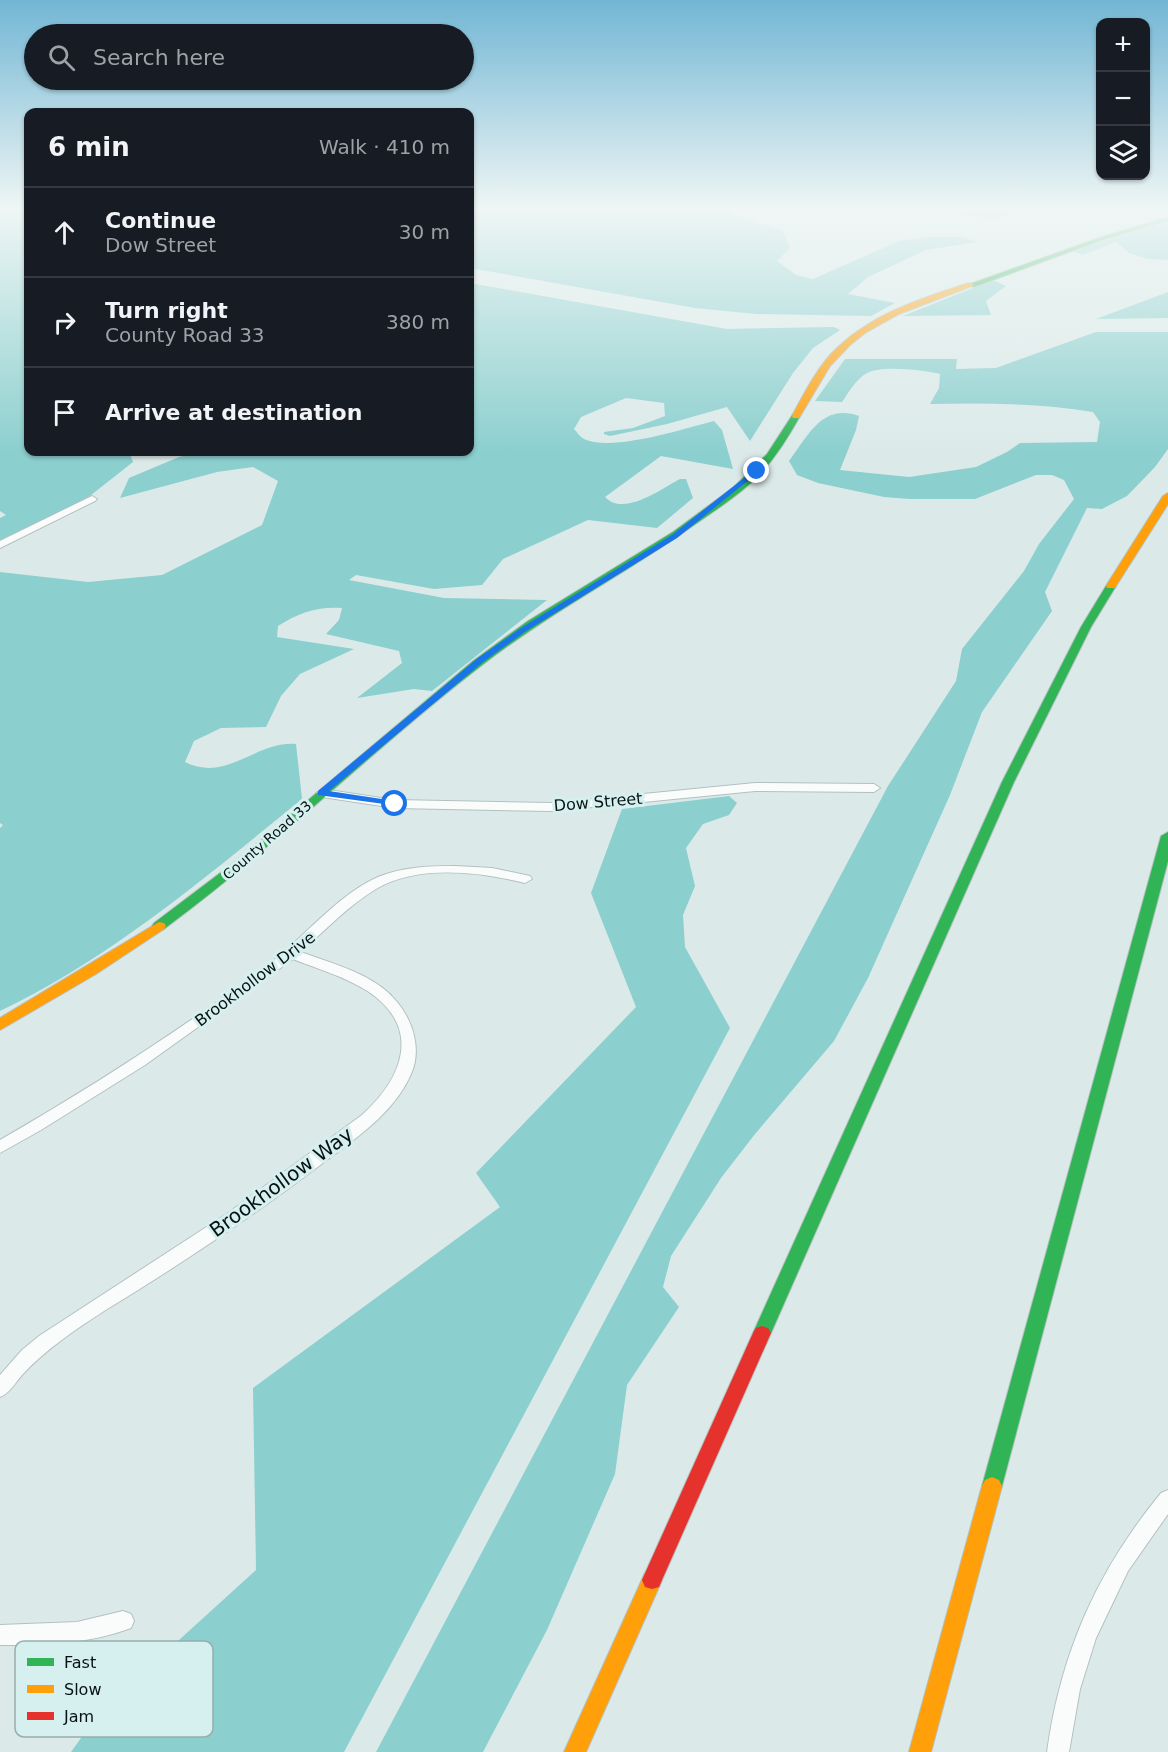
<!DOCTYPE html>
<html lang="en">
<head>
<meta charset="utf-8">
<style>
  body { margin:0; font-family:"DejaVu Sans",sans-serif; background:#20242c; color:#f1f3f6 }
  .controls { position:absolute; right:18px; top:18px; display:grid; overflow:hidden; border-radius:12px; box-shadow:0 2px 4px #0004 }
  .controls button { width:54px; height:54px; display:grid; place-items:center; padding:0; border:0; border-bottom:2px solid #363941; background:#171b24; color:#f1f3f6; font:30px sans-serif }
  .stop { position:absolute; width:18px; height:18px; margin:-14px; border:4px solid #1a73e8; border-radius:50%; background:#fff }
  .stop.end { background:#1a73e8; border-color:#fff; box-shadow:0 2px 6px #0008 }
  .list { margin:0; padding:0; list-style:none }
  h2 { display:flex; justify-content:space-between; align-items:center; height:78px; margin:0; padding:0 24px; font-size:26px }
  h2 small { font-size:20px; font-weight:400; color:#9ea1a6 }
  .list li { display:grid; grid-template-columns:39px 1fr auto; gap:18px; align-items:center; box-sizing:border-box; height:90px; padding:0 24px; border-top:2px solid #363941 }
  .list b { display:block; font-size:22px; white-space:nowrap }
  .list p { margin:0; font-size:20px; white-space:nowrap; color:#9ea1a6 }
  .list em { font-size:20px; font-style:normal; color:#9ea1a6 }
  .icon { flex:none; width:33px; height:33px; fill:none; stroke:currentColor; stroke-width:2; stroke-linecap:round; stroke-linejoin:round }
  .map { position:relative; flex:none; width:1168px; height:1752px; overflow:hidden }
  .search { position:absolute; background:#171b24; box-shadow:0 2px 4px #0004; left:24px; top:24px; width:450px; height:66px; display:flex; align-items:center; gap:15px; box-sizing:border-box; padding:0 21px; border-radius:33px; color:#9ea1a6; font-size:22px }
  .panel { position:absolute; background:#171b24; box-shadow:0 2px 4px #0004; left:24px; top:108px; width:450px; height:348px; border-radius:12px }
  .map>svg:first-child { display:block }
  .forest { fill:#8bcfce }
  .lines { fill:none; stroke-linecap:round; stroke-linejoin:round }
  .street-casing { stroke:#b4c0c0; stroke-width:2 }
  .fast-casing { stroke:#b4c0c0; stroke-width:2 }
  .slow-casing { stroke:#b4c0c0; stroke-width:2 }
  .jam-casing { stroke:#b4c0c0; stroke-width:2 }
  .street { fill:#fafcfc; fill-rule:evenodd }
  .fast { fill:#30b455; fill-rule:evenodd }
  .slow { fill:#ff9f0a; fill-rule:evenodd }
  .jam { fill:#e5322d; fill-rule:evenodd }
  .route { fill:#1a73e8 }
  .labels { text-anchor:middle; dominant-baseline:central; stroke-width:6; stroke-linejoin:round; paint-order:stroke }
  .far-street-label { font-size:14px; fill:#091212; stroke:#d5f0ef }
  .street-label { font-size:16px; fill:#091212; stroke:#d5f0ef }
  .near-street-label { font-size:20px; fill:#091212; stroke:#d5f0ef }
  .key { fill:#d5f0ef; stroke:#98adad; stroke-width:1.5 }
  .key-label { font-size:16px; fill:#091212 }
</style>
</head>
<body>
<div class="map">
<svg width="1168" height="1752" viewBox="0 0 1168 1752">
  <rect width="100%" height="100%" fill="#dbeae9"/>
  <path class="forest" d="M 0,208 L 28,208 L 28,452 L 129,452 L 133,462 L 86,499 L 0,541 L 0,518 L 6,515 L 0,511 Z
    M 470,208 L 733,208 L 730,213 L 783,231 L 790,248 L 777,261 L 796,275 L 813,279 L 899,241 L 926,237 L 963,237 L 978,242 L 926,250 L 868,277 L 848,294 L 895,303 L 871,316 L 756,314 L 695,308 L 470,268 Z
    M 921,208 L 1025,208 L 995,219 Z
    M 1168,221 L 1168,260 L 1147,259 L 1129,253 L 1116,242 L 1083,255 L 1074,252 L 1098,241 Z
    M 993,280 L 1006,286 L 986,301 L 991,315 L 903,316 Z
    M 470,283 L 727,329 L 834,327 L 840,330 L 813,348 L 793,373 L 750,441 L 727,407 L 667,424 L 610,436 L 604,434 L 604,432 L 633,428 L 665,416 L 664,403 L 626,398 L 581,417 L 574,429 C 577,432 580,437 584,439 C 612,452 683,429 714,421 L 722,430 L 733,469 L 661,456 L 605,497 C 624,517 661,489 680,479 L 686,479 L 693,498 L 657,528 L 588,520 L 503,559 L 482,585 L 434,589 L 356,575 L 349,580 L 444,598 L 547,600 L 432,691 L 414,689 L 357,698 L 402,663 L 399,651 L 326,634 L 339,620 L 342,608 C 318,606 298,613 278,626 L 277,637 L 354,649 L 300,674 L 281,696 L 266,727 L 221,728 L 194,741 L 185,762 C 227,783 255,741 296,744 L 302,799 C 207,876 111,958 0,1011 L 0,828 L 3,825 L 0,823 L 0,572 L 88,582 L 162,575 L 262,525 L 278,481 L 253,467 L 217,472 L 120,498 L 129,478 L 179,457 L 201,452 L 470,452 Z
    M 1168,292 L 1168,318 L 1096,319 Z
    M 1096,332 L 1168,332 L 1168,449 L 1155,467 L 1127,496 L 1102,509 L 1087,508 L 1045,592 L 1052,611 L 982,712 L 950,795 L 868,978 L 834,1041 L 755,1134 L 721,1178 L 671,1256 L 663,1287 L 679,1307 L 627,1385 L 615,1474 L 547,1630 L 483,1752 L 376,1752 L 888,786 L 956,681 L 962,649 L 1024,571 L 1039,544 L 1074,499 L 1064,480 L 1052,475 L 1036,475 L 975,499 L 909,499 L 884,497 L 818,483 L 797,475 L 789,461 C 808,436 822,403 859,416 L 856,430 L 840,470 L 909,477 L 976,467 L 1007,452 L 1020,443 L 1097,442 L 1100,422 L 1093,412 C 1039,403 985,403 930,404 L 939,388 L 940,374 C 924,370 882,365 867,373 C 856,379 849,392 842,402 L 815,401 L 845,359 L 957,359 L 956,369 L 996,368 Z
    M 729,796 L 737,803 L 729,815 L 703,824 L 686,848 L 695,886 L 683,915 L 685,947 L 730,1028 L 344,1752 L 71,1752 L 109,1699 L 179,1640 L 256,1570 L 253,1388 L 500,1207 L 476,1173 L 636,1007 L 591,893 L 622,809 Z"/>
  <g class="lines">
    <defs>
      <path id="street" d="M 92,496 L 97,499 L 95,501 L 0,548 L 0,541 Z
        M 755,783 L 874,784 L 880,788 L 874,792 L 755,791 L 552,811 L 395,808 L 322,797 L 316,793 L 322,789 L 395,800 L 552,803 Z
        M 455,866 L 492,868 L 530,876 L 532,879 L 525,883 C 480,872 418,864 376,889 C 348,906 325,930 301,952 C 333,964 375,974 397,1002 C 413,1021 422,1050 411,1074 C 394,1114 353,1140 319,1166 C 250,1218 178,1266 104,1311 C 75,1330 46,1349 22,1375 C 15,1383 10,1393 0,1397 L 0,1375 L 22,1350 L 39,1336 L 228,1213 L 362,1115 C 402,1079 423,1029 369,992 C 346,977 318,969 293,959 L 145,1065 L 41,1130 L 0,1153 L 0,1140 C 92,1087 182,1029 268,965 C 305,937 336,896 378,877 C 402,867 429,866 455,866 Z
        M 1168,1490 L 1168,1514 L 1128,1571 L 1096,1638 L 1080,1689 L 1069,1752 L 1047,1752 C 1061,1652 1097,1571 1161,1493 Z
        M 123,1611 L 131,1614 L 134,1621 L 131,1628 C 89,1644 44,1645 0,1645 L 0,1625 L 77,1622 Z"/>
      <path id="fast" d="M 1168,217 L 1168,221 L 1105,239 L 974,287 L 967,285 L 1101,237 Z
        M 793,414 L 800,416 C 789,436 777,455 762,472 C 742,493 717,509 694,525 C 625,574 549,613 482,665 C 373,749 275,847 164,929 L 154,929 L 152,926 L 154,923 L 236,861 L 473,661 L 528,621 L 673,532 L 734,487 L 767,454 Z
        M 1111,583 L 1116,586 L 1091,627 L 1014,782 L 771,1333 L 768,1338 L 762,1340 L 756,1338 L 753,1333 L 1002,782 L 1081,627 L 1106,586 Z
        M 1168,832 L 1168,861 L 1002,1486 L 999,1492 L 992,1495 L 985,1492 L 982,1486 L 1161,836 Z"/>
      <path id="slow" d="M 968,283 L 975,285 L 899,314 L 865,333 L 850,345 L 830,366 L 799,418 L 793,418 L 792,416 C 803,395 815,372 831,354 C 868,315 919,299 968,283 Z
        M 1168,493 L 1168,504 L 1116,586 L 1115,588 L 1107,588 L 1106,586 L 1163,496 Z
        M 159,922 L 164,923 L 166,926 L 164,929 L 96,974 L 0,1030 L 0,1018 Z
        M 992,1477 L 999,1480 L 1002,1486 L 931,1752 L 909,1752 L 982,1486 L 985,1480 Z
        M 652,1571 L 659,1573 L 662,1580 L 586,1752 L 564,1752 L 645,1573 Z"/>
      <path id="jam" d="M 762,1326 L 768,1328 L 771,1333 L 662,1580 L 659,1587 L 652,1589 L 645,1587 L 642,1580 L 753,1333 L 756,1328 Z"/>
    </defs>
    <use href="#street" class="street-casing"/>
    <use href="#fast" class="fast-casing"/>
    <use href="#slow" class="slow-casing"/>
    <use href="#jam" class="jam-casing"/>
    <use href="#street" class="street"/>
    <use href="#fast" class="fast"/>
    <use href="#slow" class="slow"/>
    <use href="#jam" class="jam"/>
  </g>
  <linearGradient id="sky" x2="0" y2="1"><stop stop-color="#72b6d4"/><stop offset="0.46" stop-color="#eff6f5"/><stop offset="1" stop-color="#eff6f5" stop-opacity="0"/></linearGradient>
  <rect width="1168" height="454" fill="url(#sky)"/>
  <path class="route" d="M 754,470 L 760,471 L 677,538 L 526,631 L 483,662 L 329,791 L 395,801 L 399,802 L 399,806 L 318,795 L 318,791 L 478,658 L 521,628 L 672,535 Z"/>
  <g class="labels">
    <g class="far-street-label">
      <text transform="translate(267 840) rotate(-41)">County Road 33</text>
    </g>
    <g class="street-label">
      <text transform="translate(598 802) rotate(-5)">Dow Street</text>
      <text transform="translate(255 979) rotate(-37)">Brookhollow Drive</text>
    </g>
    <g class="near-street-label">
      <text transform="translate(281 1182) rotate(-36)">Brookhollow Way</text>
    </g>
  </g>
  <rect x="15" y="1641" width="198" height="96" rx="9" class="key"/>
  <rect x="27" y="1658" width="27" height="8" fill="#30b455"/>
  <rect x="27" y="1685" width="27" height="8" fill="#ff9f0a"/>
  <rect x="27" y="1712" width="27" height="8" fill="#e5322d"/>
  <g class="key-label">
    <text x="64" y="1668">Fast</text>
    <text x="64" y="1695">Slow</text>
    <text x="64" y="1722">Jam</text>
  </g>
</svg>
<div class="controls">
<button>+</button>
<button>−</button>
<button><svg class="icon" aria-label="layers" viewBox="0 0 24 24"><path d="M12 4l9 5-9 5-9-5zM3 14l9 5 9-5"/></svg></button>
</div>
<div class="stop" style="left:395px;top:804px"></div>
<div class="stop end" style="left:757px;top:471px"></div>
<div class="search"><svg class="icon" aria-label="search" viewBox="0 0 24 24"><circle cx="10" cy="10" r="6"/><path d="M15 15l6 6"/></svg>Search here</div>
<section class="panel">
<h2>6 min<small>Walk · 410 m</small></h2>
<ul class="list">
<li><svg class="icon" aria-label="ahead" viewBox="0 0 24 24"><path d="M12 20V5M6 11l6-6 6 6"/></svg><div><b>Continue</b><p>Dow Street</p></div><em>30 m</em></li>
<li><svg class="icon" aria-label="right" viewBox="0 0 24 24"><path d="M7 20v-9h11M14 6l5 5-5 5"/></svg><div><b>Turn right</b><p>County Road 33</p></div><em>380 m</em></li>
<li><svg class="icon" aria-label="arrive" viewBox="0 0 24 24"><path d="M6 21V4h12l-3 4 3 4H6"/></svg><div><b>Arrive at destination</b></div></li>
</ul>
</section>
</div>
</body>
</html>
